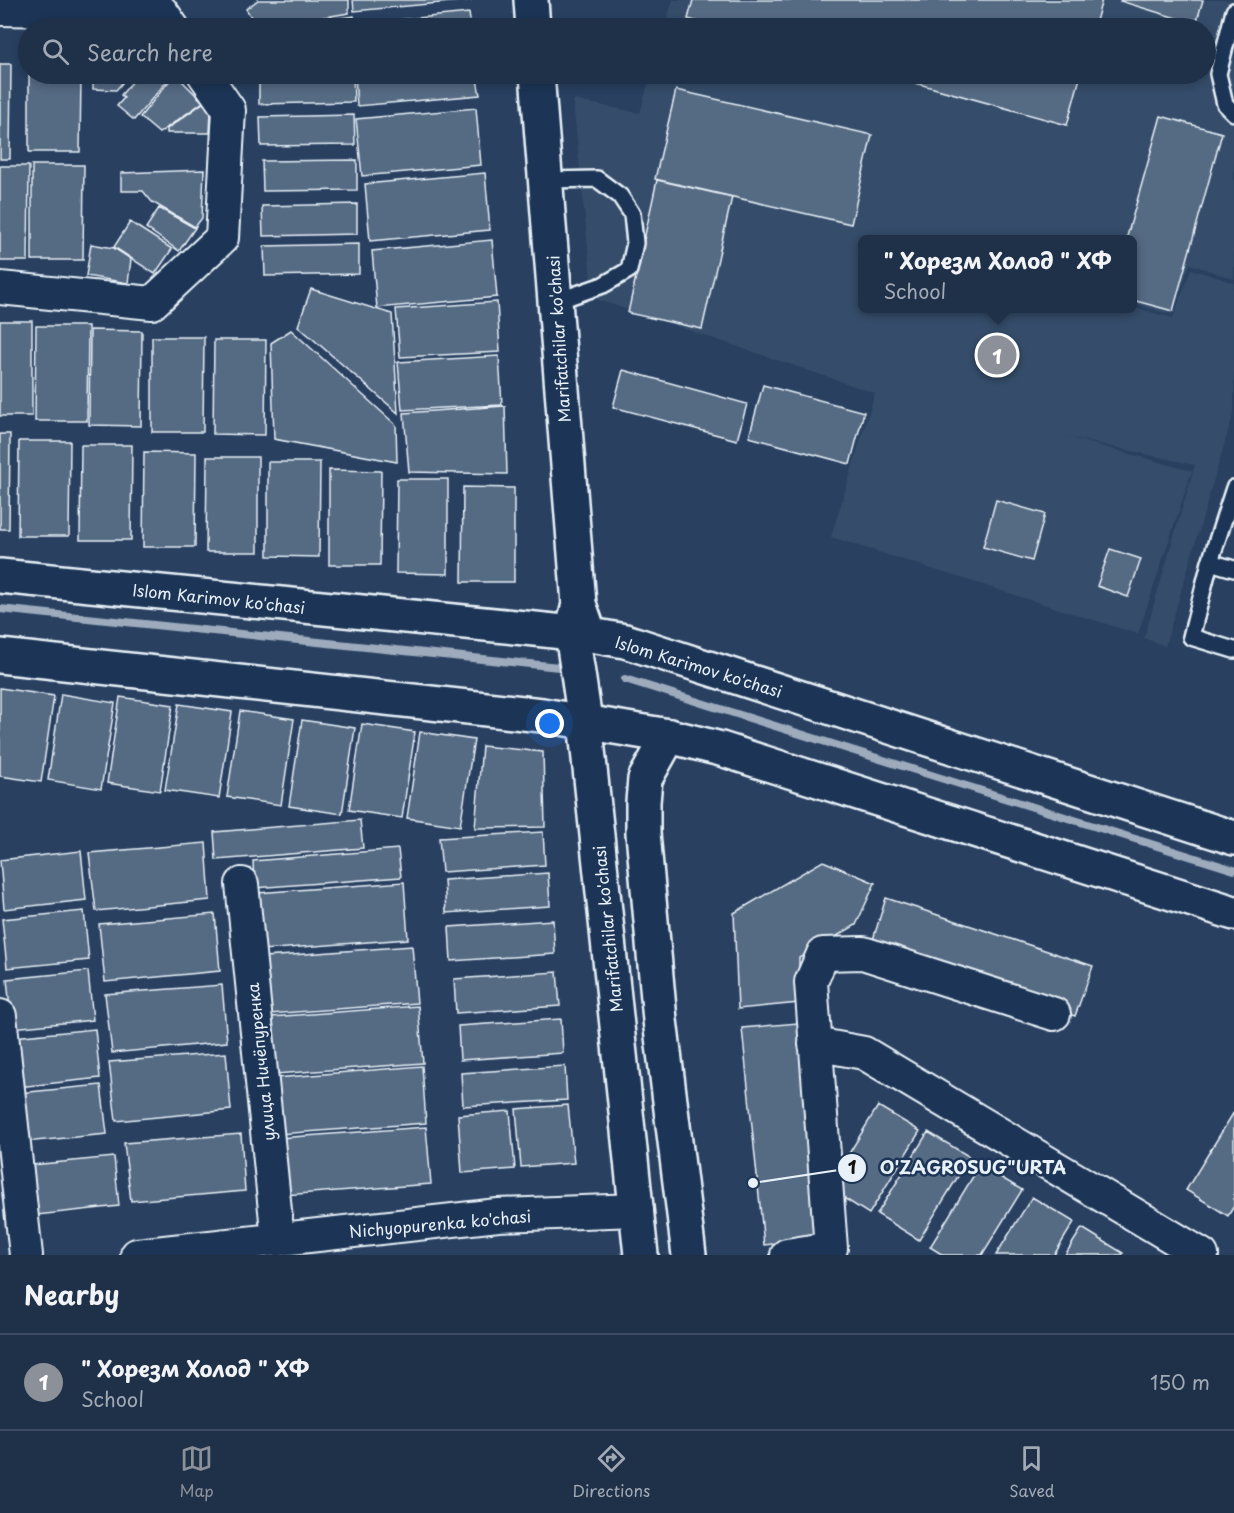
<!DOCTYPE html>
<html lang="en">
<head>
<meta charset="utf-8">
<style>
  body { margin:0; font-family:"Playpen Sans",sans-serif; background:#273850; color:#f1f3f6 }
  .you { position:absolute; left:550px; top:724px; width:21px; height:21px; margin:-15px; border:4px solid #fff; border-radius:50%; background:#1a73e8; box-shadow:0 0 0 9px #1a73e833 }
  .badge { display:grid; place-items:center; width:39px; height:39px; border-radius:50%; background:#8c9099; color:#fff; font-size:20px; font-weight:700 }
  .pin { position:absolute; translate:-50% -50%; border:3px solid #fff; box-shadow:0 2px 6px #0006 }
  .popup { position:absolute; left:858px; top:235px; width:279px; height:78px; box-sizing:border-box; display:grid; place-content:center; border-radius:9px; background:#1f3049; filter:drop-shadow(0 2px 4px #0005); font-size:20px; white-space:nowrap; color:#a1a9b4 }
  .popup b { font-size:22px; color:#f1f3f6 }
  .popup::after { content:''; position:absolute; left:50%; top:100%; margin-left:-12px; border:12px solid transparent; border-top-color:#1f3049 }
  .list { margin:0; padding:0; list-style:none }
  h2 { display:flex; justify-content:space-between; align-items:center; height:78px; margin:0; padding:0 24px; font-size:26px }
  h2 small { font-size:20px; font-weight:400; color:#a1a9b4 }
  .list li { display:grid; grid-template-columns:39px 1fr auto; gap:18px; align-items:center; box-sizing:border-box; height:96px; padding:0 24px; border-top:2px solid #3c4b61 }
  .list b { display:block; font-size:22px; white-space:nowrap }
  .list p { margin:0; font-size:20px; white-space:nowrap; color:#a1a9b4 }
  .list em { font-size:20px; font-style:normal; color:#a1a9b4 }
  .icon { flex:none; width:33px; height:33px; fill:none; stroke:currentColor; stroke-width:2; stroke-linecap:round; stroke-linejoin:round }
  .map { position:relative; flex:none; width:1234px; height:1255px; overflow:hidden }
  .search { position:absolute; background:#1f3049; box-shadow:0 3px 9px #0003; left:18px; right:18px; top:18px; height:66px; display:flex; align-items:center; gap:15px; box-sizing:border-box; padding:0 21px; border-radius:33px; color:#a1a9b4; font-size:22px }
  .sheet { height:174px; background:#1f3049 }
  nav { display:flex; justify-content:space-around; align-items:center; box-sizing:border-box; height:84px; border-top:2px solid #3c4b61; background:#1f3049; font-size:16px; color:#a1a9b4 }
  nav a { display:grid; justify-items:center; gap:3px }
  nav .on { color:#8c9099 }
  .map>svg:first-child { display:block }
  .built { fill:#364d6b }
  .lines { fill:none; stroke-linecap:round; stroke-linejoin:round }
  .stream { stroke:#9dabbd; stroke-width:8 }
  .building { fill:#556a83; stroke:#e8f1f8; stroke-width:1.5 }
  .service-casing { stroke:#e8f1f8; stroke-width:20 }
  .minor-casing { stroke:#e8f1f8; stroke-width:36 }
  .tertiary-casing { stroke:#e8f1f8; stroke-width:38 }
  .secondary-casing { stroke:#e8f1f8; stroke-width:38 }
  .service { stroke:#1d3557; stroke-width:15 }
  .minor { stroke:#1d3557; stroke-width:32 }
  .tertiary { stroke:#1d3557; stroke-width:33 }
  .secondary { stroke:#1d3557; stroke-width:33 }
  .labels { text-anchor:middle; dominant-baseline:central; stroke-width:5; stroke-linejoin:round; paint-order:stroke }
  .street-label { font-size:16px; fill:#e8f1f8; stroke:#1d3557 }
  .leader { fill:none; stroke:#e8f1f8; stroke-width:2 }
  .callout-dot { fill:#e8f1f8; stroke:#1d3557; stroke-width:2 }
  .mark-label { font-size:18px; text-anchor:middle; font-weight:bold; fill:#111 }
  .callout-label { font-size:18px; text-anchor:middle; font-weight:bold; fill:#e8f1f8; stroke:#1d3557; stroke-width:5; stroke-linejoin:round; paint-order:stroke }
</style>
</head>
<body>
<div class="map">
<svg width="1234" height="1255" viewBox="0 0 1234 1255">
  <rect width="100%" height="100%" fill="#294061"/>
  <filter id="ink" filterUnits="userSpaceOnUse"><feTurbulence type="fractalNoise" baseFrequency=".0167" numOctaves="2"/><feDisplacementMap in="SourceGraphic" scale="12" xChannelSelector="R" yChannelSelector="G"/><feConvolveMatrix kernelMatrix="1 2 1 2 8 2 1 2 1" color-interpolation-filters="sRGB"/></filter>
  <g filter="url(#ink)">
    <path class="built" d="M 673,0 L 1200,0 L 1191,28 L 664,28 Z
      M 1201,0 L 1234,0 L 1234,279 L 1190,264 L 1172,315 L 1132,303 L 1132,240 L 862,240 L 862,308 L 1132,308 L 1132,307 L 1173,318 L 1191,269 L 1234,283 L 1234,411 L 1165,646 L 1144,638 L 1195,465 L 1064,436 L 1192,471 L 1138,634 L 831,537 L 875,393 L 593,298 L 573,100 L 640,113 L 651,74 L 1206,74 L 1206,28 L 1192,28 Z"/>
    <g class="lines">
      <path class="stream" d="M 0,609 L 559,667
        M 625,679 L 1234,870"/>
    </g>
    <path class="building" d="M 258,0 L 349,0 L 349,13 L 258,28 L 246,9 Z
      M 353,0 L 472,0 L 354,11 Z
      M 693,0 L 1102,0 L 1094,28 L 721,28 L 688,19 Z
      M 1121,0 L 1203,0 L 1196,24 L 1120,1 Z
      M 469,13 L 471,28 L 355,28 L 355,24 Z
      M 354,16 L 353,28 L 265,28 Z
      M 0,64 L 11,64 L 10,159 L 0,159 Z
      M 29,74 L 81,74 L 80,152 L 29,152 Z
      M 93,74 L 130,74 L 116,90 L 93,89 Z
      M 133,74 L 173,74 L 134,120 L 117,106 L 124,98 L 121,95 L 133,81 L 129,77 Z
      M 175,74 L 203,102 L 159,133 L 140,117 Z
      M 259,74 L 353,74 L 354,102 L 259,104 Z
      M 355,74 L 476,74 L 480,95 L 357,106 Z
      M 883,74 L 1081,74 L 1067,125 Z
      M 676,90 L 872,135 L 851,224 L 655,179 Z
      M 203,103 L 211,110 L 210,133 L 167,133 L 167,129 Z
      M 476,108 L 481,165 L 362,176 L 356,119 Z
      M 354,115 L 355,145 L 261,146 L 260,117 Z
      M 1161,116 L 1222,133 L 1173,311 L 1132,300 L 1132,240 L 1126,240 Z
      M 357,160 L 357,190 L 263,191 L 262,161 Z
      M 32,165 L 84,165 L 83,260 L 32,260 Z
      M 0,166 L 29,166 L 28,261 L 0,261 Z
      M 204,170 L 202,218 L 195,227 L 152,202 L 143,191 L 121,191 L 121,173 Z
      M 485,173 L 490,230 L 370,241 L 365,184 Z
      M 657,180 L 732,197 L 702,329 L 628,313 Z
      M 357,204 L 357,234 L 263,236 L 262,206 Z
      M 159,208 L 195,228 L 179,251 L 146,228 Z
      M 130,222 L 172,249 L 155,274 L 114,247 Z
      M 492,240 L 497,297 L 377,308 L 372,251 Z
      M 91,244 L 114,248 L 131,259 L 128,283 L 86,276 Z
      M 359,244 L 359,274 L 265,276 L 264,246 Z
      M 311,289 L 392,314 L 398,413 L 298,326 Z
      M 497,302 L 500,352 L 400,357 L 396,309 Z
      M 0,321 L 32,321 L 32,416 L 0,416 Z
      M 36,326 L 88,326 L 87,421 L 35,421 Z
      M 90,330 L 142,331 L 141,426 L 89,425 Z
      M 291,330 L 396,425 L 397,462 L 274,439 L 271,343 Z
      M 152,337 L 204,337 L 203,432 L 152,432 Z
      M 214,340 L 266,340 L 265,435 L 213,434 Z
      M 499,356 L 502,405 L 402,410 L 398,362 Z
      M 623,370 L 747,404 L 737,440 L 613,407 Z
      M 763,385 L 864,412 L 850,464 L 749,437 Z
      M 505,406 L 507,474 L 409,472 L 404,413 Z
      M 0,434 L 10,434 L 9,529 L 0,529 Z
      M 19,441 L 70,441 L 69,536 L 18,536 Z
      M 81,445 L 132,445 L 131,540 L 80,540 Z
      M 144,452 L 196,453 L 195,547 L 143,547 Z
      M 207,457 L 258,457 L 258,552 L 206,552 Z
      M 268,462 L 320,462 L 319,557 L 268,556 Z
      M 329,470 L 381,471 L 380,565 L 329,565 Z
      M 397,479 L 448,479 L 448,574 L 396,573 Z
      M 463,487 L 514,488 L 514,582 L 462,582 Z
      M 996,500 L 1045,514 L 1032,561 L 983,547 Z
      M 1110,549 L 1141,559 L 1128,597 L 1097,586 Z
      M 0,688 L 54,696 L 41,782 L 0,776 Z
      M 61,694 L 115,703 L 101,789 L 48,780 Z
      M 120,697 L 173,705 L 160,791 L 107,783 Z
      M 179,704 L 232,712 L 219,798 L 165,790 Z
      M 240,711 L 294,719 L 281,805 L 227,797 Z
      M 302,720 L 355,728 L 342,814 L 289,806 Z
      M 362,724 L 415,732 L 402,818 L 349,810 Z
      M 420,732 L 474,740 L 460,826 L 407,818 Z
      M 482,746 L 543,752 L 545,827 L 475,828 Z
      M 360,820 L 363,848 L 216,860 L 214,832 Z
      M 543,832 L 545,865 L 442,872 L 439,838 Z
      M 206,843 L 210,900 L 96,911 L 89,853 Z
      M 398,849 L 401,877 L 254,888 L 253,861 Z
      M 81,851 L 86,900 L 4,909 L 0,860 Z
      M 823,861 L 875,883 L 856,925 L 799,958 L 799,1003 L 738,1009 L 734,913 Z
      M 548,873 L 550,906 L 446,913 L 444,880 Z
      M 404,882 L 408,939 L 261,950 L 257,893 Z
      M 886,898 L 1093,966 L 1075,1016 L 871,946 Z
      M 84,911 L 89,960 L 7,968 L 2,919 Z
      M 215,914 L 220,971 L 105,982 L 99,924 Z
      M 553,920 L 555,954 L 451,961 L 449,927 Z
      M 412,946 L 417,1003 L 269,1014 L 265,957 Z
      M 88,971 L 93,1020 L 12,1028 L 7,979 Z
      M 557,972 L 560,1006 L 456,1013 L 454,979 Z
      M 222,985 L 227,1042 L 112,1053 L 105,994 Z
      M 418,1006 L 423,1063 L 275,1074 L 271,1017 Z
      M 561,1019 L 563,1053 L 460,1060 L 458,1026 Z
      M 798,1023 L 819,1239 L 764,1245 L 742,1028 Z
      M 95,1029 L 100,1078 L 18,1087 L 13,1037 Z
      M 226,1053 L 231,1110 L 116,1121 L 109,1062 Z
      M 422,1066 L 426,1123 L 279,1134 L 275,1078 Z
      M 565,1066 L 567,1100 L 463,1106 L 461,1073 Z
      M 101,1085 L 107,1134 L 25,1142 L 19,1093 Z
      M 568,1105 L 574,1163 L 521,1167 L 516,1109 Z
      M 878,1106 L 920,1131 L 869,1214 L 828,1188 Z
      M 510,1111 L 515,1169 L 462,1173 L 458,1115 Z
      M 1234,1112 L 1234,1206 L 1228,1216 L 1186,1190 Z
      M 426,1127 L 431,1184 L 284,1195 L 279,1138 Z
      M 928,1132 L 970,1157 L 919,1240 L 877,1214 Z
      M 241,1134 L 245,1191 L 131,1201 L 124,1143 Z
      M 114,1157 L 119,1206 L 37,1215 L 32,1165 Z
      M 980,1165 L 1022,1190 L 982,1255 L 943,1255 L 930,1247 Z
      M 1032,1197 L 1074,1222 L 1054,1255 L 996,1255 Z
      M 1082,1228 L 1123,1253 L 1122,1255 L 1065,1255 Z"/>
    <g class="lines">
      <defs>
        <path id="service" d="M 1234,11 L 1218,74 L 1225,104 L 1234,113
          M 546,180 L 597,179 L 620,196 L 632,214 L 635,243 L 629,270 L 603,285 L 554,302
          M 1234,488 L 1210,562 L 1191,637 L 1234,650
          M 1210,562 L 1234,569"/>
        <path id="minor" d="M 0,9 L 162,12 L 173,28
          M 0,288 L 152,303 L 222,238 L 229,110 L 204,74
          M 242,884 L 278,1240
          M 0,1016 L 26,1255
          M 815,1044 L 864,1053 L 1202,1255
          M 137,1255 L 498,1215 L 637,1210
          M 787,1255 L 831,1248 L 811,982 L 823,954 L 863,953 L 1054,1014"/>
        <path id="tertiary" d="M 531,0 L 533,28
          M 537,74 L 579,604 L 586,624
          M 579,604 L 572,633 L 585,721 L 595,816 L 641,1255
          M 669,736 L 645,779 L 643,802 L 643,833 L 660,1020 L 689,1255"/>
        <path id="secondary" d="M 0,576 L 535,629 L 591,635 L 625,641 L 1234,838
          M 0,656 L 542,715 L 669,736 L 721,749 L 1234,913"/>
      </defs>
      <use href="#service" class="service-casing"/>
      <use href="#minor" class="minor-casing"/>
      <use href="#tertiary" class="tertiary-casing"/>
      <use href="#secondary" class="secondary-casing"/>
      <use href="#service" class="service"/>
      <use href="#minor" class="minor"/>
      <use href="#tertiary" class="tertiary"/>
      <use href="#secondary" class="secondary"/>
    </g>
  </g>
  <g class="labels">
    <g class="street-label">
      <text transform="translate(558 339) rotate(-94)">Marifatchilar ko'chasi</text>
      <text transform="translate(219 598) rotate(6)">Islom Karimov ko'chasi</text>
      <text transform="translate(699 666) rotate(17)">Islom Karimov ko'chasi</text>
      <text transform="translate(607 929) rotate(-96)">Marifatchilar ko'chasi</text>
      <text transform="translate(260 1062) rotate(-96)">улица Ничёпуренка</text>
      <text transform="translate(440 1223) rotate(-5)">Nichyopurenka ko'chasi</text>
    </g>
  </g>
  <path class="leader" d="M753 1183L852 1168"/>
  <g class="callout-dot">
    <circle cx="753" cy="1183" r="6"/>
    <circle cx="852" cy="1168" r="15"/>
  </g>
  <g class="mark-label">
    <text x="852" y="1174">1</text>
  </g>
  <g class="callout-label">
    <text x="973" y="1174">O'ZAGROSUG"URTA</text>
  </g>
</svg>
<div class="you"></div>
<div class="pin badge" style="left:997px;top:355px">1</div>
<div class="popup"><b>&quot; Хорезм Холод &quot; ХФ</b>School</div>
<div class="search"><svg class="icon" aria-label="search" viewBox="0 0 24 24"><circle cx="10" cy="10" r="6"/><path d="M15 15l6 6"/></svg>Search here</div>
</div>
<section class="sheet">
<h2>Nearby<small></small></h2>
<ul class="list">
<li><span class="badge">1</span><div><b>&quot; Хорезм Холод &quot; ХФ</b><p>School</p></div><em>150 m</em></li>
</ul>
</section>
<nav>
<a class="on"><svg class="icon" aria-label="map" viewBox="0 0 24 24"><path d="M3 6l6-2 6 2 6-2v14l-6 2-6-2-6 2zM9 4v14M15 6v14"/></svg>Map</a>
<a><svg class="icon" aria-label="directions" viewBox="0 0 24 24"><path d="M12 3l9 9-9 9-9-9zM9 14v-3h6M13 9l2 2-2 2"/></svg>Directions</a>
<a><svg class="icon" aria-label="saved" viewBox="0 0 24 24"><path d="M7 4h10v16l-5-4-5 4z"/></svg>Saved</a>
</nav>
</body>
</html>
